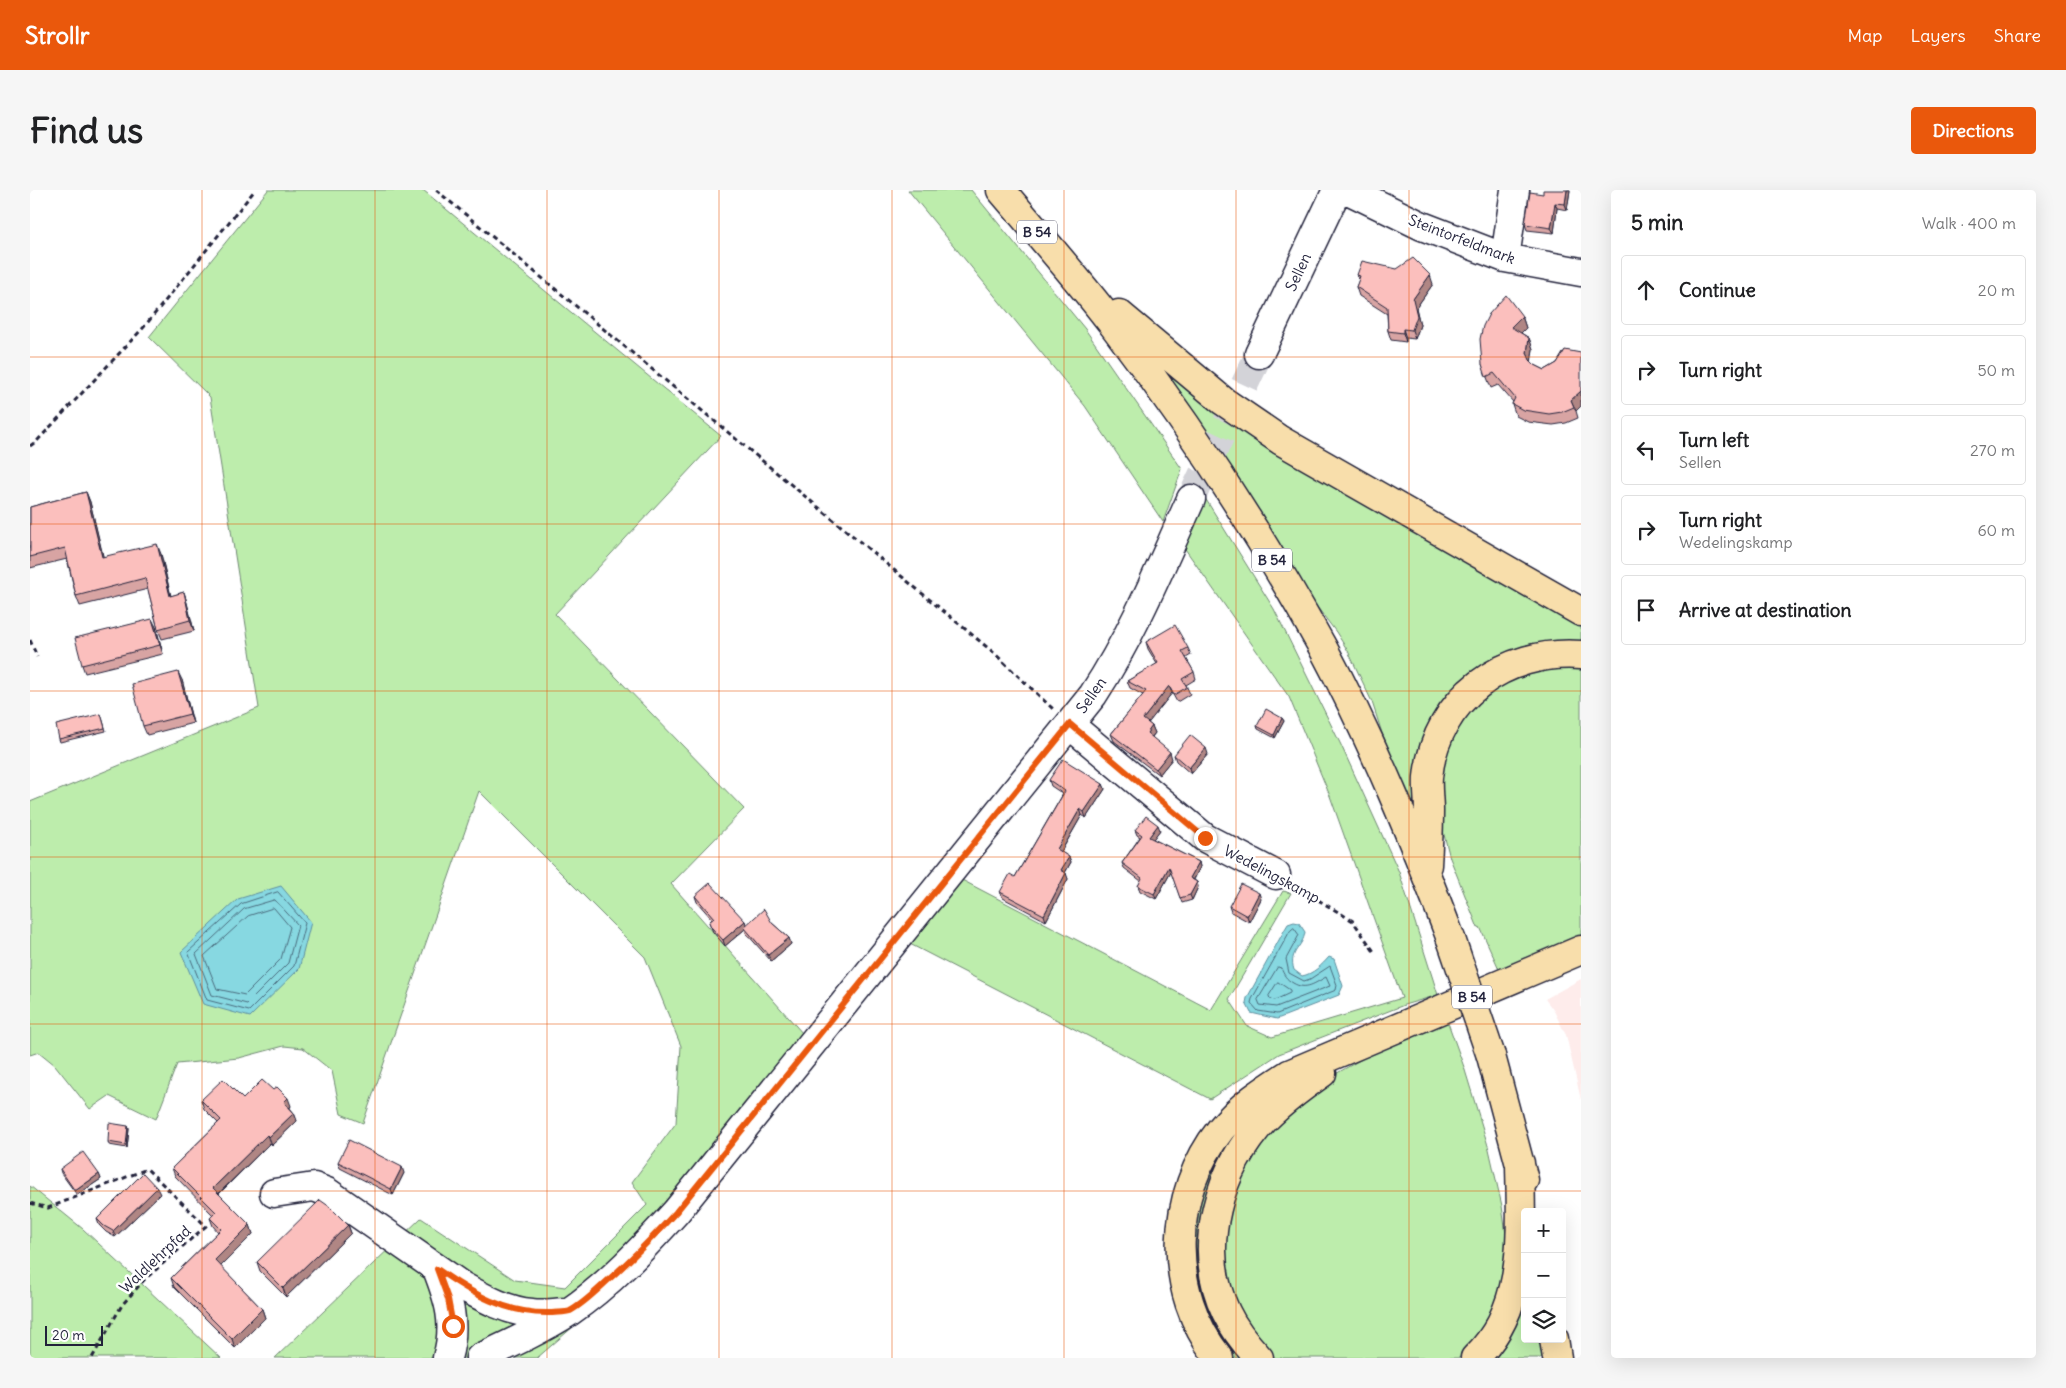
<!DOCTYPE html>
<html lang="en">
<head>
<meta charset="utf-8">
<style>
  body { margin:0; font-family:Delius,sans-serif; background:#f6f6f6; color:#202124 }
  .controls { position:absolute; right:15px; bottom:15px; display:grid; overflow:hidden; border-radius:5px; box-shadow:0 5px 20px #0002 }
  .controls button { width:45px; height:45px; display:grid; place-items:center; padding:0; border:0; border-bottom:1px solid #e0e0e0; background:#fff; color:#202124; font:25px sans-serif }
  .scale { position:absolute; left:15px; bottom:12px; width:58px; box-sizing:border-box; padding-left:5px; border:2px solid #22223b; border-top:0; font-size:14px; line-height:18px; white-space:nowrap; color:#22223b; -webkit-text-stroke:4px #fff; paint-order:stroke }
  .stop { position:absolute; width:15px; height:15px; margin:-11px; border:4px solid #ea580c; border-radius:50%; background:#fff }
  .stop.end { background:#ea580c; border-color:#fff; box-shadow:0 1px 5px #0008 }
  .list { margin:0; padding:0; list-style:none }
  h2 { display:flex; justify-content:space-between; align-items:center; height:65px; margin:0; padding:0 20px; font-size:21px }
  h2 small { font-size:16px; font-weight:400; color:#757577 }
  .list li { display:grid; grid-template-columns:32px 1fr auto; gap:15px; align-items:center; box-sizing:border-box; height:70px; margin:0 10px 10px; padding:0 10px; border:1px solid #e0e0e0; border-radius:5px }
  .list b { display:block; font-size:19px; white-space:nowrap }
  .list p { margin:0; font-size:16px; white-space:nowrap; color:#757577 }
  .list em { font-size:16px; font-style:normal; color:#757577 }
  .icon { flex:none; width:28px; height:28px; fill:none; stroke:currentColor; stroke-width:2; stroke-linecap:round; stroke-linejoin:round }
  .map { position:relative; flex:none; width:1551px; height:1168px; overflow:hidden; border-radius:5px }
  header { display:flex; align-items:center; gap:30px; box-sizing:border-box; height:70px; padding:0 25px; background:#ea580c; color:#fff }
  header strong { font-size:24px }
  nav { display:flex; gap:28px; margin-inline-start:auto; font-size:18px }
  .intro { display:flex; align-items:center; justify-content:space-between; box-sizing:border-box; height:120px; padding:0 30px }
  h1 { margin:0; font-size:35px }
  .button { padding:12px 22px; border-radius:5px; background:#ea580c; color:#fff; font-size:18px; font-weight:700 }
  main { display:flex; gap:30px; padding:0 30px }
  aside { flex:1; background:#fff; border-radius:5px; box-shadow:0 5px 20px #0002 }
  .map>svg:first-child { display:block }
  .built { fill:#feeceb }
  .green { fill:#bdedac; stroke:#708874 }
  .water { fill:#87d8e1; stroke:#5f8f9f }
  .lines { fill:none; stroke-linecap:round; stroke-linejoin:round }
  .shore { stroke:#4a6b7d; stroke-width:1 }
  .minor-tunnel { stroke:#d3d3d8; stroke-width:28; stroke-dasharray:28 14; stroke-linecap:butt }
  .minor-casing { stroke:#22223b; stroke-width:31 }
  .highway-casing { stroke:#22223b; stroke-width:31 }
  .path { stroke:#22223b; stroke-width:3; stroke-dasharray:5 4; stroke-linecap:butt }
  .minor { stroke:#fff; stroke-width:28 }
  .highway { stroke:#f8deab; stroke-width:28 }
  .highway-bridge-casing { stroke:#22223b; stroke-width:31; stroke-linecap:butt }
  .highway-bridge { stroke:#f8deab; stroke-width:28 }
  .wall { fill:#d8a4a3; stroke:#22223b }
  .shaded-wall { fill:#b08684; stroke:#22223b }
  .building { fill:#fbbfbd; stroke:#22223b }
  .route { stroke:#ea580c; stroke-width:6 }
  .grid { fill:none; stroke:#e8590c; stroke-width:1; stroke-opacity:0.55 }
  .labels { text-anchor:middle; dominant-baseline:central; stroke-width:5; stroke-linejoin:round; paint-order:stroke }
  .shield { fill:#fff; stroke:#646476; stroke-width:1 }
  .shield-label { font-size:14px; font-weight:bold; fill:#22223b }
  .street-label { font-size:15px; fill:#22223b; stroke:#fff }
</style>
</head>
<body>
<header>
<strong>Strollr</strong>
<nav><a>Map</a><a>Layers</a><a>Share</a></nav>
</header>
<div class="intro"><h1>Find us</h1><a class="button">Directions</a></div>
<main>
<div class="map">
<svg width="1551" height="1168" viewBox="0 0 1551 1168">
  <rect width="100%" height="100%" fill="#fff"/>
  <filter id="ink" filterUnits="userSpaceOnUse"><feTurbulence type="fractalNoise" baseFrequency=".02" numOctaves="2"/><feDisplacementMap in="SourceGraphic" scale="10" xChannelSelector="R" yChannelSelector="G"/><feConvolveMatrix kernelMatrix="1 2 1 2 8 2 1 2 1" color-interpolation-filters="sRGB"/></filter>
  <g filter="url(#ink)">
    <path class="built" d="M 1551,789 L 1551,910 L 1536,845 L 1524,821 L 1515,809 Z"/>
    <path class="green" d="M 238,0 L 393,0 L 691,246 L 525,424 L 714,619 L 641,694 L 773,844 L 628,1020 L 542,1112 L 551,1130 L 507,1168 L 245,1168 L 391,1028 L 485,1090 L 535,1097 L 617,1015 L 602,992 L 646,933 L 651,856 L 615,767 L 449,601 L 333,933 L 311,924 L 302,881 L 273,858 L 254,856 L 209,868 L 147,874 L 126,929 L 79,906 L 60,919 L 25,875 L 9,862 L 0,865 L 0,612 L 229,518 L 180,207 L 119,147 Z
      M 878,0 L 941,0 L 1055,139 L 1152,279 L 1133,332 L 1055,216 Z
      M 1125,168 L 1551,432 L 1551,456 L 1452,482 L 1389,614 L 1383,617 L 1352,543 L 1342,512 L 1318,461 L 1306,442 L 1278,405 Z
      M 1175,308 L 1244,419 L 1311,555 L 1369,682 L 1408,805 L 1374,815 L 1249,864 L 1180,909 L 876,752 L 932,690 L 1181,820 L 1253,701 L 1261,703 L 1199,809 L 1217,836 L 1242,847 L 1372,808 L 1300,606 L 1259,507 L 1153,356 Z
      M 1551,475 L 1551,747 L 1470,781 L 1450,737 L 1448,738 L 1420,668 L 1410,629 L 1413,561 L 1442,513 L 1483,485 Z
      M 1417,830 L 1434,877 L 1459,959 L 1472,1016 L 1477,1052 L 1476,1083 L 1456,1136 L 1429,1168 L 1244,1168 L 1215,1135 L 1195,1082 L 1195,1024 L 1230,949 L 1302,886 L 1344,862 Z
      M 1219,921 L 1189,983 L 1200,1150 L 1216,1168 L 1203,1168 L 1194,1156 L 1170,1108 L 1161,1050 L 1173,991 Z
      M 0,996 L 53,1039 L 191,1168 L 0,1168 Z
      M 1495,1093 L 1495,1149 L 1510,1149 L 1513,1168 L 1455,1168 Z"/>
    <path class="water" d="M 251,696 L 281,732 L 269,779 L 220,827 L 173,814 L 151,762 L 208,709 Z
      M 1264,732 L 1269,733 L 1275,742 C 1273,758 1258,761 1264,780 L 1272,786 C 1283,784 1292,775 1299,767 L 1304,769 L 1313,796 L 1309,805 L 1247,829 L 1221,823 L 1216,813 L 1217,808 L 1255,739 L 1258,734 Z"/>
    <g class="lines">
      <path class="shore" d="M 248,702 L 275,733 L 264,776 L 219,821 L 177,810 L 158,762 L 211,714 Z
        M 245,710 L 268,735 L 258,773 L 217,814 L 182,805 L 166,764 L 214,719 Z
        M 244,718 L 260,737 L 251,769 L 215,805 L 187,799 L 174,766 L 218,726 Z
        M 1264,738 L 1269,745 L 1256,769 L 1259,783 L 1274,791 L 1280,789 L 1300,776 L 1307,795 L 1306,800 L 1247,824 L 1228,821 L 1221,813 L 1222,809 L 1260,741 Z
        M 1248,777 L 1251,778 C 1254,785 1256,789 1263,793 C 1276,801 1285,793 1296,787 L 1300,796 L 1246,817 L 1230,815 L 1228,810 Z
        M 1248,792 L 1260,800 L 1260,803 L 1245,810 L 1240,809 L 1239,806 Z"/>
      <path class="minor-tunnel" d="M 1161,309 L 1229,164"/>
      <defs>
        <path id="minor" d="M 1318,0 L 1392,36 L 1475,68 L 1551,82
          M 1475,68 L 1485,0
          M 1229,164 L 1307,0
          M 1040,535 L 1175,648 L 1246,685
          M 244,1003 L 284,997 L 297,1002 L 432,1096 C 454,1108 477,1121 502,1123 C 513,1125 526,1122 537,1122
          M 407,1079 C 419,1110 427,1134 417,1168
          M 450,1168 C 480,1154 511,1140 539,1122 C 580,1094 613,1058 646,1022 L 1063,505 C 1103,444 1131,376 1161,309"/>
        <path id="highway" d="M 971,0 C 1010,46 1050,91 1087,140 C 1163,240 1232,347 1293,458 C 1343,552 1383,649 1421,749
          M 1089,124 L 1193,211 L 1250,250 L 1551,422
          M 1397,675 C 1398,657 1399,639 1399,621 C 1399,610 1397,598 1398,587 C 1406,508 1475,459 1551,465
          M 1461,866 L 1494,990
          M 1524,1149 L 1527,1168
          M 1189,1168 C 1136,1102 1139,1004 1191,939 C 1210,916 1234,900 1259,884 L 1551,760
          M 1229,1168 C 1216,1154 1204,1139 1196,1122 C 1165,1057 1189,978 1236,928 C 1253,911 1272,897 1292,883
          M 1445,1168 C 1498,1117 1491,1041 1490,973"/>
      </defs>
      <use href="#minor" class="minor-casing"/>
      <use href="#highway" class="highway-casing"/>
      <path class="path" d="M 406,0 L 964,463 L 1023,519
        M 0,256 L 7,251 L 114,137 L 225,0
        M 0,450 L 7,467
        M 1265,696 L 1323,731 L 1345,763
        M 0,1013 L 18,1018 L 117,979 L 176,1036 L 114,1090 L 92,1115 L 62,1168"/>
      <use href="#minor" class="minor"/>
      <use href="#highway" class="highway"/>
      <defs>
        <path id="highway-bridge" d="M 1421,749 L 1461,866"/>
      </defs>
      <use href="#highway-bridge" class="highway-bridge-casing"/>
      <use href="#highway-bridge" class="highway-bridge"/>
    </g>
    <path class="wall" d="M 1540,0 L 1537,20 L 1527,18 L 1524,43 L 1497,40 L 1495,34 L 1513,4 Z
      M 1327,85 L 1403,94 L 1386,118 L 1390,135 L 1385,149 L 1376,148 L 1376,152 L 1361,150 L 1358,141 L 1357,124 L 1329,106 L 1326,97 L 1329,90 Z
      M 1492,126 L 1496,138 L 1491,143 L 1499,148 L 1503,159 L 1501,171 L 1505,175 L 1515,180 L 1527,173 L 1535,160 L 1546,221 L 1548,228 L 1536,233 L 1523,235 L 1498,232 L 1486,226 L 1482,214 L 1483,212 L 1468,195 L 1461,198 L 1452,174 Z
      M 56,302 L 60,312 L 73,367 L 131,364 L 141,406 L 154,402 L 157,413 L 164,441 L 132,449 L 128,439 L 118,399 L 50,416 L 46,406 L 37,369 L 0,378 L 0,317 Z
      M 126,437 L 133,464 L 55,483 L 52,475 Z
      M 1116,452 L 1158,458 L 1161,465 L 1156,468 L 1164,482 L 1166,489 L 1156,495 L 1160,504 L 1147,512 L 1142,503 L 1118,533 L 1122,536 L 1125,543 L 1122,547 L 1142,569 L 1129,585 L 1084,551 L 1081,544 L 1113,505 L 1100,498 L 1097,491 L 1127,474 L 1118,459 Z
      M 152,490 L 163,533 L 117,545 L 113,536 Z
      M 71,524 L 76,541 L 30,552 L 29,549 Z
      M 1252,528 L 1254,531 L 1245,548 L 1228,539 L 1227,536 Z
      M 1178,564 L 1161,584 L 1146,571 L 1144,565 Z
      M 1019,590 L 1073,594 L 1075,599 L 1056,628 L 1052,625 L 1031,662 L 1039,667 L 1041,672 L 1035,683 L 1038,689 L 1016,731 L 973,708 L 970,702 L 985,687 L 1033,604 L 1021,596 Z
      M 1105,640 L 1130,640 L 1123,649 L 1169,672 L 1170,677 L 1164,690 L 1167,692 L 1168,697 L 1162,710 L 1152,713 L 1141,682 L 1126,709 L 1110,701 L 1108,696 L 1111,691 L 1094,678 L 1092,673 L 1110,647 L 1107,645 Z
      M 665,706 L 715,731 L 716,735 L 742,733 L 759,748 L 761,754 L 741,771 L 716,743 L 715,739 L 695,756 L 683,742 L 679,732 L 682,729 L 667,712 Z
      M 1231,709 L 1219,732 L 1201,722 L 1199,716 Z
      M 213,909 L 261,916 L 260,918 L 264,923 L 267,931 L 242,955 L 240,953 L 189,1004 L 220,1035 L 223,1044 L 190,1076 L 232,1119 L 235,1128 L 205,1158 L 144,1097 L 141,1088 L 188,1042 L 183,1036 L 180,1028 L 183,1025 L 145,986 L 142,978 L 188,933 L 174,919 L 171,910 Z
      M 98,936 L 99,939 L 97,958 L 79,955 L 78,952 Z
      M 308,972 L 374,983 L 363,1005 L 310,978 Z
      M 30,979 L 69,984 L 71,989 L 47,1005 L 31,983 Z
      M 130,1004 L 85,1047 L 76,1042 L 69,1035 L 67,1029 Z
      M 318,1035 L 321,1043 L 256,1107 L 230,1081 L 227,1072 Z"/>
    <path class="shaded-wall" d="M 1537,0 L 1540,0 L 1537,20 L 1535,14 Z
      M 1525,13 L 1527,18 L 1524,43 L 1521,38 Z
      M 1400,85 L 1403,94 L 1386,118 L 1390,135 L 1385,149 L 1382,140 L 1383,109 Z
      M 1492,126 L 1496,138 L 1485,149 L 1481,137 Z
      M 1373,139 L 1376,148 L 1376,152 L 1373,143 Z
      M 1499,148 L 1503,159 L 1501,174 L 1497,163 Z
      M 1551,201 L 1551,216 L 1546,221 L 1541,210 Z
      M 56,302 L 60,312 L 76,378 L 72,367 Z
      M 127,354 L 131,364 L 143,416 L 140,406 Z
      M 154,402 L 157,413 L 164,441 L 160,430 Z
      M 122,429 L 126,437 L 133,464 L 130,455 Z
      M 148,482 L 152,490 L 163,533 L 160,524 Z
      M 1139,496 L 1142,503 L 1116,536 L 1113,529 Z
      M 1252,528 L 1254,531 L 1245,548 L 1244,545 Z
      M 1122,536 L 1125,543 L 1119,550 L 1117,543 Z
      M 1176,558 L 1178,564 L 1161,584 L 1159,578 Z
      M 1140,562 L 1142,569 L 1129,585 L 1126,579 Z
      M 1073,594 L 1075,599 L 1056,628 L 1054,622 Z
      M 1050,619 L 1052,625 L 1029,665 L 1027,659 Z
      M 1128,635 L 1130,640 L 1121,652 L 1119,647 Z
      M 1039,667 L 1041,672 L 1033,686 L 1031,680 Z
      M 1169,672 L 1170,677 L 1162,693 L 1160,688 Z
      M 1139,677 L 1141,682 L 1126,709 L 1124,704 Z
      M 1036,683 L 1038,689 L 1016,731 L 1014,725 Z
      M 1167,692 L 1168,697 L 1162,710 L 1160,705 Z
      M 1229,703 L 1231,709 L 1219,732 L 1217,726 Z
      M 715,731 L 717,737 L 714,737 L 715,739 L 695,756 L 693,750 Z
      M 759,748 L 761,754 L 741,771 L 738,765 Z
      M 258,908 L 261,916 L 257,920 L 254,912 Z
      M 264,923 L 267,931 L 242,955 L 239,947 Z
      M 98,936 L 99,939 L 97,958 L 96,955 Z
      M 237,945 L 240,953 L 186,1006 L 183,998 Z
      M 372,977 L 374,983 L 363,1005 L 361,999 Z
      M 69,984 L 71,989 L 47,1005 L 45,1001 Z
      M 127,998 L 130,1004 L 85,1047 L 83,1041 Z
      M 220,1035 L 223,1044 L 188,1079 L 185,1070 Z
      M 318,1035 L 321,1043 L 256,1107 L 253,1098 Z
      M 232,1119 L 235,1128 L 205,1158 L 202,1149 Z"/>
    <path class="building" d="M 1513,0 L 1537,0 L 1535,14 L 1525,13 L 1521,38 L 1495,34 L 1500,2 L 1513,4 Z
      M 1383,68 L 1400,85 L 1383,109 L 1387,126 L 1382,140 L 1373,139 L 1373,143 L 1358,141 L 1357,117 L 1326,97 L 1330,86 L 1327,85 L 1332,71 L 1367,79 Z
      M 1476,105 L 1492,126 L 1481,137 L 1499,148 L 1497,163 L 1500,170 L 1505,175 L 1515,180 L 1527,173 L 1535,160 L 1551,163 L 1551,201 L 1541,210 L 1544,217 L 1532,222 L 1519,224 L 1493,220 L 1482,214 L 1485,208 L 1464,183 L 1456,187 L 1452,174 L 1450,149 L 1453,136 L 1459,124 Z
      M 56,302 L 72,367 L 127,354 L 140,406 L 154,402 L 160,430 L 128,439 L 115,388 L 46,406 L 35,358 L 0,367 L 0,317 Z
      M 122,429 L 130,455 L 52,475 L 45,448 Z
      M 1145,435 L 1158,458 L 1152,461 L 1164,482 L 1152,489 L 1157,497 L 1144,505 L 1139,496 L 1113,529 L 1122,536 L 1117,543 L 1140,562 L 1126,579 L 1081,544 L 1116,501 L 1097,491 L 1128,473 L 1116,452 Z
      M 148,482 L 160,524 L 113,536 L 102,494 Z
      M 1236,519 L 1252,528 L 1244,545 L 1227,536 Z
      M 71,524 L 75,538 L 29,549 L 26,535 Z
      M 1160,545 L 1176,558 L 1159,578 L 1144,565 Z
      M 1033,569 L 1073,594 L 1054,622 L 1050,619 L 1027,659 L 1039,667 L 1031,680 L 1036,683 L 1014,725 L 970,702 L 980,684 L 985,687 L 1035,601 L 1019,590 Z
      M 1116,626 L 1128,635 L 1119,647 L 1169,672 L 1160,688 L 1167,692 L 1160,705 L 1150,708 L 1139,677 L 1124,704 L 1108,696 L 1112,688 L 1092,673 L 1112,645 L 1105,640 Z
      M 680,693 L 715,731 L 693,750 L 681,737 L 679,732 L 684,728 L 665,706 Z
      M 1211,694 L 1229,703 L 1217,726 L 1199,716 Z
      M 734,719 L 742,733 L 759,748 L 738,765 L 714,737 Z
      M 193,889 L 213,909 L 232,890 L 243,900 L 247,897 L 258,908 L 254,912 L 264,923 L 239,947 L 237,945 L 183,998 L 220,1035 L 185,1070 L 232,1119 L 202,1149 L 141,1088 L 191,1039 L 180,1028 L 186,1022 L 142,978 L 191,930 L 171,910 Z
      M 79,933 L 98,936 L 96,955 L 78,952 Z
      M 319,950 L 372,977 L 361,999 L 308,972 Z
      M 53,962 L 69,984 L 45,1001 L 30,979 Z
      M 113,983 L 127,998 L 83,1041 L 74,1036 L 67,1029 Z
      M 290,1010 L 300,1017 L 318,1035 L 253,1098 L 227,1072 Z"/>
  </g>
  <g class="lines" filter="url(#ink)">
    <path class="route" d="M 423,1136 L 418,1109 L 407,1079 C 441,1103 478,1125 522,1123 C 527,1122 535,1123 540,1121 C 553,1114 565,1102 576,1092 C 601,1070 624,1046 646,1022 L 1040,534 L 1175,648"/>
  </g>
  <path class="grid" d="M 172,0 L 172,1168M 345,0 L 345,1168M 517,0 L 517,1168M 689,0 L 689,1168M 862,0 L 862,1168M 1034,0 L 1034,1168M 1206,0 L 1206,1168M 1379,0 L 1379,1168M 0,167 L 1551,167M 0,334 L 1551,334M 0,501 L 1551,501M 0,667 L 1551,667M 0,834 L 1551,834M 0,1001 L 1551,1001"/>
  <g class="labels">
    <g class="shield">
      <rect x="987" y="30.5" width="40" height="23" rx="4"/>
      <rect x="1222" y="358.5" width="40" height="23" rx="4"/>
      <rect x="1422" y="795.5" width="40" height="23" rx="4"/>
    </g>
    <g class="shield-label">
      <text x="1007" y="42">B 54</text>
      <text x="1242" y="370">B 54</text>
      <text x="1442" y="807">B 54</text>
    </g>
    <g class="street-label">
      <text transform="translate(1432 49) rotate(21)">Steintorfeldmark</text>
      <text transform="translate(1268 82) rotate(-65)">Sellen</text>
      <text transform="translate(1061 505) rotate(-55)">Sellen</text>
      <text transform="translate(1242 684) rotate(28)">Wedelingskamp</text>
      <text transform="translate(125 1069) rotate(-43)">Waldlehrpfad</text>
    </g>
  </g>
</svg>
<div class="controls">
<button>+</button>
<button>−</button>
<button><svg class="icon" aria-label="layers" viewBox="0 0 24 24"><path d="M12 4l9 5-9 5-9-5zM3 14l9 5 9-5"/></svg></button>
</div>
<div class="scale">20 m</div>
<div class="stop" style="left:423px;top:1136px"></div>
<div class="stop end" style="left:1175px;top:648px"></div>
</div>
<aside>
<h2>5 min<small>Walk · 400 m</small></h2>
<ul class="list">
<li><svg class="icon" aria-label="ahead" viewBox="0 0 24 24"><path d="M12 20V5M6 11l6-6 6 6"/></svg><div><b>Continue</b></div><em>20 m</em></li>
<li><svg class="icon" aria-label="right" viewBox="0 0 24 24"><path d="M7 20v-9h11M14 6l5 5-5 5"/></svg><div><b>Turn right</b></div><em>50 m</em></li>
<li><svg class="icon" aria-label="left" viewBox="0 0 24 24"><path d="M17 20v-9H6M10 6l-5 5 5 5"/></svg><div><b>Turn left</b><p>Sellen</p></div><em>270 m</em></li>
<li><svg class="icon" aria-label="right" viewBox="0 0 24 24"><path d="M7 20v-9h11M14 6l5 5-5 5"/></svg><div><b>Turn right</b><p>Wedelingskamp</p></div><em>60 m</em></li>
<li><svg class="icon" aria-label="arrive" viewBox="0 0 24 24"><path d="M6 21V4h12l-3 4 3 4H6"/></svg><div><b>Arrive at destination</b></div></li>
</ul>
</aside>
</main>
</body>
</html>
